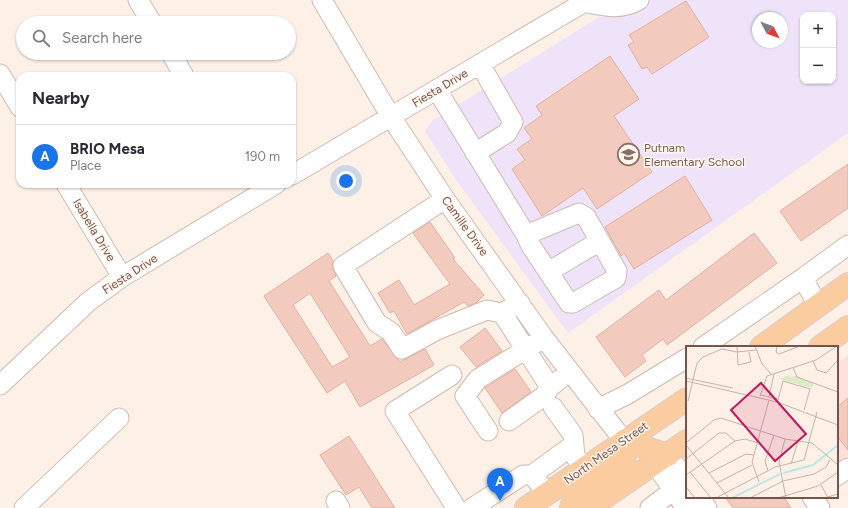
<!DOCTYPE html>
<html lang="en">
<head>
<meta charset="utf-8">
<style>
  body { margin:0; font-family:Figtree,sans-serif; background:#f2f2f3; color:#2b2b33 }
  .controls { position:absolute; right:12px; top:12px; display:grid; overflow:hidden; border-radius:8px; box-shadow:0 1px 3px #0004 }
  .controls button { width:36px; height:36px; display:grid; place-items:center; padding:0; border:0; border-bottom:1px solid #e1e1e2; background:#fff; color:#2b2b33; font:20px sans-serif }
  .compass { position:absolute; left:752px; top:12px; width:36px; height:36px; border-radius:50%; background:#fff; box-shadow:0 1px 3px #0004; rotate:131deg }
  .you { position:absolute; left:346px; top:181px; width:14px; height:14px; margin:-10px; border:3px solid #fff; border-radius:50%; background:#1a73e8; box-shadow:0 0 0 6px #1a73e833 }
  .badge { display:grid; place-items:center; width:26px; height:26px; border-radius:50%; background:#1a73e8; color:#fff; font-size:13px; font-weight:700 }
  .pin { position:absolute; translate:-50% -33px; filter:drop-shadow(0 1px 2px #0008) }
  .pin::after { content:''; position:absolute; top:21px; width:14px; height:12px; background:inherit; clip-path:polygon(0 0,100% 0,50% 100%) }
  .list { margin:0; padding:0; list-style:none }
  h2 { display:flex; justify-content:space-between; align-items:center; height:52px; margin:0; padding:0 16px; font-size:17px }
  h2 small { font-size:13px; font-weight:400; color:#7c7c81 }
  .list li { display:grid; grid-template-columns:26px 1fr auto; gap:12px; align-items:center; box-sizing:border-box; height:64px; padding:0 16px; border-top:1px solid #e1e1e2 }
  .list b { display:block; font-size:15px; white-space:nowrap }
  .list p { margin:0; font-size:13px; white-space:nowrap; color:#7c7c81 }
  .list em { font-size:13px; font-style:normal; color:#7c7c81 }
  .icon { flex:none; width:22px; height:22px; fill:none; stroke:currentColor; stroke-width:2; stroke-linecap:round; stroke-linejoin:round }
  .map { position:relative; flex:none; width:848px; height:508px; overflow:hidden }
  .search { position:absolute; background:#fff; box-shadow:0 1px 3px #0004; left:16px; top:16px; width:280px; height:44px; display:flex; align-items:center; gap:10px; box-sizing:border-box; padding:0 14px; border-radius:22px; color:#7c7c81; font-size:15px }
  .panel { position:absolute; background:#fff; box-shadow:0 1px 3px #0004; left:16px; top:72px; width:280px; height:116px; border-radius:12px }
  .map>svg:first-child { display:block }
  .commercial { fill:#fde0db }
  .education { fill:#eee3f9; fill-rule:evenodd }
  .building { fill:#f2cbbe; stroke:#e5af9f; fill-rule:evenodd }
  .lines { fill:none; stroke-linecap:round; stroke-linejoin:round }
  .minor-casing { stroke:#d1b9af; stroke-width:21 }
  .major-casing { stroke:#d9cfcd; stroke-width:24 }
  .minor { stroke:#fff; stroke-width:19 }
  .major { stroke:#fbcca0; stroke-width:22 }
  .labels { text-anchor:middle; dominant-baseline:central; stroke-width:3; stroke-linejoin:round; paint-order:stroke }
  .street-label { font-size:12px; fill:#77544b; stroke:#fff6ee }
  .education-label { font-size:12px; fill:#785e54; stroke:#fff6ee; text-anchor:start }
  .inset-river { fill:none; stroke:#bbe7e7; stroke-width:2 }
  .inset-road { fill:none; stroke:#c7b2a9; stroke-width:1 }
  .view { fill:#c2185b; fill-opacity:0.15; stroke:#c2185b; stroke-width:2 }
  .inset-edge { fill:none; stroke:#77544b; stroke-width:2 }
</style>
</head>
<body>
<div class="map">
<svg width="848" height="508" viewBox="0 0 848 508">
  <rect width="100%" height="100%" fill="#fdf1e7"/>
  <path class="commercial" d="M 848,355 L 848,463 L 837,471 L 837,364 Z"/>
  <path class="education" d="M 651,0 L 848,0 L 848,133 L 568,333 L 454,177 L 425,131 L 432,121 L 599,17 L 631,12 ZM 803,15 L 833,15 L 833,81 L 803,81 ZM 758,18 L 782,18 L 782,42 L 758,42 Z"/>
  <path class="building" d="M 686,1 L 709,37 L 652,74 L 647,67 L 642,69 L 628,45 L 634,42 L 629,35 Z
    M 610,56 L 639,99 L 614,116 L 652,172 L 597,209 L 583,188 L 542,216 L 512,169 L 525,160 L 517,149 L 532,139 L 524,128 L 542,115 L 536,106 Z
    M 848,164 L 848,208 L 801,241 L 780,211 Z
    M 685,176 L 712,220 L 634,269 L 624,253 L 621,256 L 605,227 Z
    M 430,222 L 455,258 L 453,259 L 484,295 L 476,303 L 468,306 L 464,302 L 407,334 L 394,311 L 390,313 L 378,293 L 399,280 L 414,305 L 450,284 L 413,233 Z
    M 754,233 L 777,263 L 667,345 L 663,339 L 642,355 L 646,361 L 625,377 L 596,337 L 659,290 L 666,300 Z
    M 328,253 L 333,261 L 332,267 L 336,276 L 329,281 L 370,346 L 382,339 L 400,362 L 425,349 L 434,365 L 360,407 L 345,381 L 327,393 L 264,296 ZM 310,293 L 350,357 L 332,367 L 293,305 Z
    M 485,328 L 502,351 L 476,367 L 460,347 Z
    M 515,369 L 531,392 L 502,413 L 485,388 Z
    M 848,398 L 848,450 L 837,436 L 837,407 Z
    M 349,436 L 395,508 L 372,508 L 359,487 L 346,495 L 320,455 Z
    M 725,497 L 784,497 L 791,508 L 733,508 Z"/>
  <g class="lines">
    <defs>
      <path id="minor" d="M 138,0 L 152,23
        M 322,0 L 391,117 L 445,199 L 544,338 L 624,441
        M 584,2 C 604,6 621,11 639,0
        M 171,53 L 184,76
        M 0,74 L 20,107
        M 437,90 L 526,235 L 531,246 L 569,303 L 573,303 L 616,278 L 617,271 L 586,217 L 579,213 L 526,235
        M 475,153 L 507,133 L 513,122 L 480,64
        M 292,175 L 588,0
        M 66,184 L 122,277
        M 445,199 L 343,266 L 377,323 L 391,332 L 402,349 L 437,330 L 487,310 L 502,313 L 520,303
        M 548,272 L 600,241
        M 818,306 L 803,278 L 848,245
        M 502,313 L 550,387
        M 703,347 L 803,278
        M 452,375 L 395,411 L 455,506
        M 0,385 L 88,302 L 122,277 L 276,184
        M 553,407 L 573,435 L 575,456 L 584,469
        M 598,409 L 628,394 L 687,358
        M 509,421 L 544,396 L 550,387 L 559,380
        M 488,431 L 465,396 L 478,379 L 544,338
        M 668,455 L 687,481
        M 655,464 L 686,508
        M 532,475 L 573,445
        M 837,476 L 848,468
        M 699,497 L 707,508
        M 812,497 L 820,508
        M 336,501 L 340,508
        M 24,508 L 119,418
        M 472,508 L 523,475 L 532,475 L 548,494
        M 650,508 L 674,490"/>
      <path id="major" d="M 761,347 L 848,284
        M 820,347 L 848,327
        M 624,441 L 668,455
        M 526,508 L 687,399
        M 571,508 L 572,504 L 618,471 L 625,457 L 624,441
        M 589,508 L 687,441"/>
    </defs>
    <use href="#minor" class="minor-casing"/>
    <use href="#major" class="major-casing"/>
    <use href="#minor" class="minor"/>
    <use href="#major" class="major"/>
  </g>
  <defs>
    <symbol id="school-ring" viewBox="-11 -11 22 22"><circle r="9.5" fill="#fff6ee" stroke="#8d6e63" stroke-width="1.5"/><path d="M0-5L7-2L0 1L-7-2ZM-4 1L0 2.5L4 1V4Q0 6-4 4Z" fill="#8d6e63"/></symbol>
  </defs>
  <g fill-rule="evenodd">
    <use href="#school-ring" x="616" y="142" width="25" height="25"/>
  </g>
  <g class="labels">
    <g class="street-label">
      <text transform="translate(440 88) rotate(-31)">Fiesta Drive</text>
      <text transform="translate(465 226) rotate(54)">Camille Drive</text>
      <text transform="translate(94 230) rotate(59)">Isabella Drive</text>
      <text transform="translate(130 274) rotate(-33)">Fiesta Drive</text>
      <text transform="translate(606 453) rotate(-35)">North Mesa Street</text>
    </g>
    <g class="education-label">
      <text x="644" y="148">Putnam<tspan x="644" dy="14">Elementary School</tspan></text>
    </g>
  </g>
  <g transform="translate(686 346)">
    <rect width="152" height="152" fill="#fdf1e7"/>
    <path d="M 103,29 L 104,32 L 109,30 L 128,37 L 126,42 L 93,33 Z" fill="#daebc5"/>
    <path class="inset-river" d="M 97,127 L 127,119 L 152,99M 46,152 L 94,128"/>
    <path class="inset-road" d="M 51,0 L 52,19 L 65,16 L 63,6M 69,0 L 76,18 L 85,28M 91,0 L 90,6 L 93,8 L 114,0M 127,15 L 131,24 L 140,27 L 152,14M 107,22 L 111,31 L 152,46M 0,32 L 47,42M 0,35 L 91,56 L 152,79M 75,49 L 92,53M 74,50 L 81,30 L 130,14 L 151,0M 83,51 L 88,28M 92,54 L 97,35 L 124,43 L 118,64M 2,55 L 11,17 L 17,11 L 36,3 L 51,6 L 70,4M 99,93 L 93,116 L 100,152M 0,97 L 28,74 L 35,72 L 99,93 L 126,97 L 152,119M 0,99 L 43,152M 0,113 L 33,87 L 40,87 L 49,95M 105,118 L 112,95M 82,125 L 79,115 L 88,89M 4,126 L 25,152M 23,127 L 60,108 L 68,109M 0,129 L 49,95 L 59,93 L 72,97M 73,136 L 66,116 L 83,54M 31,137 L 66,119M 135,139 L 141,150M 0,141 L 9,152M 30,152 L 89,121 L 118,114 L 131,66M 64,152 L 97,135 L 128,128 L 140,121 L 144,114M 92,152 L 132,140 L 152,126M 138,152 L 152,148"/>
    <path class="view" d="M 75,37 L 120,88 L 89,115 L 45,64 Z"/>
    <rect width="152" height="152" class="inset-edge"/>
  </g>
</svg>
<div class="controls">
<button>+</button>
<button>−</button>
</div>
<svg class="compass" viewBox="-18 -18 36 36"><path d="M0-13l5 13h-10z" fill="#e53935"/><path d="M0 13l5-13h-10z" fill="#7c7c81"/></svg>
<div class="you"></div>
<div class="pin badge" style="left:500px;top:501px">A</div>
<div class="search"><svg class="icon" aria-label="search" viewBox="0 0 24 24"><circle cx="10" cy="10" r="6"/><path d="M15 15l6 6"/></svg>Search here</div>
<section class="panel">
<h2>Nearby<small></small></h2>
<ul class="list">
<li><span class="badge">A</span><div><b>BRIO Mesa</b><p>Place</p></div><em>190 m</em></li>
</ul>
</section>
</div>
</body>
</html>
